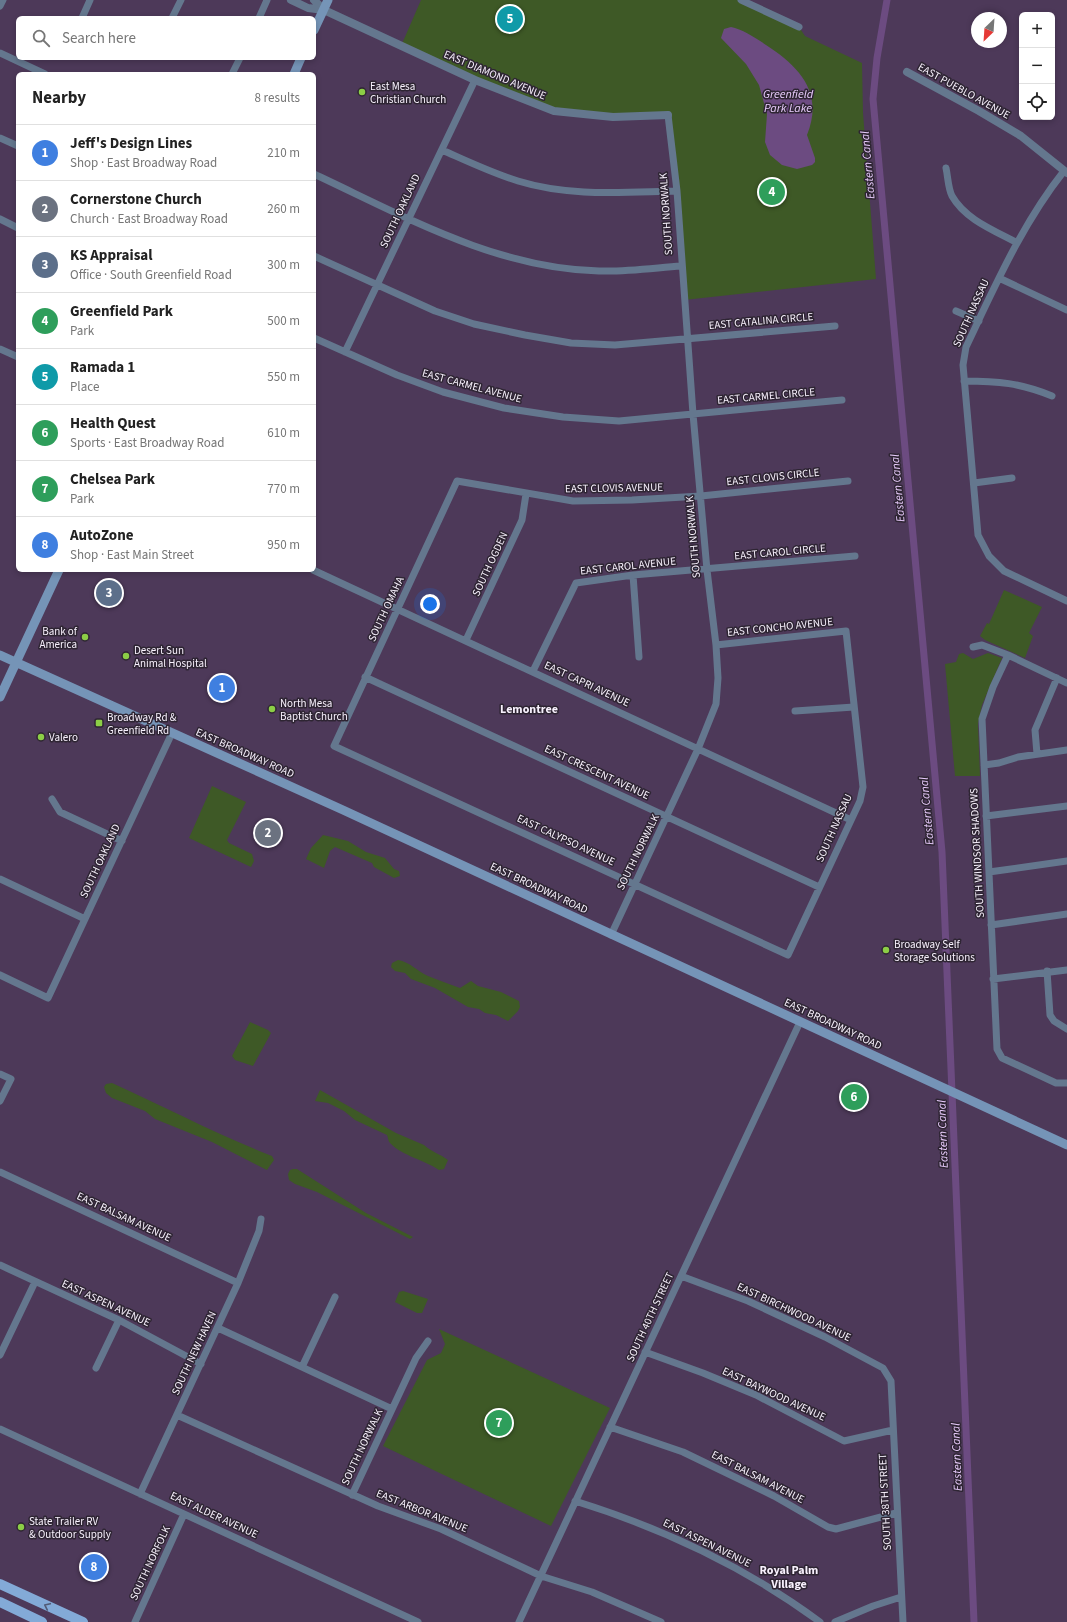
<!DOCTYPE html>
<html lang="en">
<head>
<meta charset="utf-8">
<style>
  body { margin:0; font-family:"Source Sans 3",sans-serif; background:#f2f2f2; color:#222 }
  .controls { position:absolute; right:12px; top:12px; display:grid; overflow:hidden; border-radius:6px; box-shadow:0 2px 6px #0003 }
  .controls button { width:36px; height:36px; display:grid; place-items:center; padding:0; border:0; border-bottom:1px solid #e0e0e0; background:#fff; color:#222; font:20px sans-serif }
  .compass { position:absolute; left:971px; top:12px; width:36px; height:36px; border-radius:50%; background:#fff; box-shadow:0 2px 6px #0003; rotate:205deg }
  .you { position:absolute; left:430px; top:604px; width:14px; height:14px; margin:-10px; border:3px solid #fff; border-radius:50%; background:#1a73e8; box-shadow:0 0 0 6px #1a73e833 }
  .badge { display:grid; place-items:center; width:26px; height:26px; border-radius:50%; background:#526f32; color:#fff; font-size:13px; font-weight:700 }
  .pin { position:absolute; translate:-50% -50%; border:2px solid #fff; box-shadow:0 1px 4px #0006 }
  .list { margin:0; padding:0; list-style:none }
  h2 { display:flex; justify-content:space-between; align-items:center; height:52px; margin:0; padding:0 16px; font-size:17px }
  h2 small { font-size:13px; font-weight:400; color:#767676 }
  .list li { display:grid; grid-template-columns:26px 1fr auto; gap:12px; align-items:center; box-sizing:border-box; height:56px; padding:0 16px; border-top:1px solid #e0e0e0 }
  .list b { display:block; font-size:15px; white-space:nowrap }
  .list p { margin:0; font-size:13px; white-space:nowrap; color:#767676 }
  .list em { font-size:13px; font-style:normal; color:#767676 }
  .icon { flex:none; width:22px; height:22px; fill:none; stroke:currentColor; stroke-width:2; stroke-linecap:round; stroke-linejoin:round }
  .map { position:relative; flex:none; width:1067px; height:1622px; overflow:hidden }
  .search { position:absolute; background:#fff; box-shadow:0 2px 6px #0003; left:16px; top:16px; width:300px; height:44px; display:flex; align-items:center; gap:10px; box-sizing:border-box; padding:0 14px; border-radius:6px; color:#767676; font-size:15px }
  .panel { position:absolute; background:#fff; box-shadow:0 2px 6px #0003; left:16px; top:72px; width:300px; height:500px; border-radius:6px }
  .map>svg:first-child { display:block }
  .green { fill:#3e5926 }
  .water { fill:#6c4b81 }
  .lines { fill:none; stroke-linecap:round; stroke-linejoin:round }
  .canal { stroke:#6c4b81; stroke-width:7 }
  .minor { stroke:#64778e; stroke-width:7 }
  .tertiary { stroke:#64778e; stroke-width:8 }
  .secondary { stroke:#7594b7; stroke-width:9 }
  .primary { stroke:#83aad7; stroke-width:10 }
  .oneway { stroke:#505a75 }
  .poi-dot { fill:#8cce46; stroke:#2e2533; stroke-width:1.5 }
  .labels { text-anchor:middle; dominant-baseline:central; stroke-width:3; stroke-linejoin:round; paint-order:stroke }
  .street-label { font-size:11px; fill:#f8f1fd; stroke:#2e2533 }
  .poi-label { font-size:11px; fill:#f8f1fd; stroke:#2e2533; text-anchor:start }
  .water-label { font-size:12px; font-style:italic; fill:#eacdfe; stroke:#2e2533 }
  .neighbourhood-label { font-size:12px; font-weight:bold; fill:#f8f1fd; stroke:#2e2533 }
</style>
</head>
<body>
<div class="map">
<svg width="1067" height="1622" viewBox="0 0 1067 1622">
  <rect width="100%" height="100%" fill="#4d3959"/>
  <path class="green" d="M 421,0 L 740,0 L 799,27 L 805,36 L 862,63 L 863,113 L 876,279 L 684,300 L 668,115 L 554,111 L 401,46 Z
    M 1004,590 L 1042,607 L 1029,633 L 1033,636 L 1025,658 L 985,640 L 980,636 L 987,623 L 989,624 Z
    M 963,653 L 973,659 L 988,653 L 1002,658 L 982,705 L 978,724 L 980,776 L 955,776 L 945,664 L 956,662 L 959,654 Z
    M 212,786 L 246,802 L 227,840 L 229,843 L 252,854 L 254,861 L 251,867 L 189,838 Z
    M 323,835 L 348,841 L 366,852 L 385,858 L 394,869 L 399,871 L 400,876 L 394,878 L 374,867 L 372,863 L 335,847 L 330,851 L 324,868 L 306,859 L 311,848 Z
    M 398,960 C 410,962 417,971 428,976 C 438,980 449,984 460,988 L 471,981 L 478,986 L 501,992 L 519,1001 L 520,1007 L 518,1011 L 508,1021 L 496,1015 L 485,1013 L 479,1009 L 468,1007 L 435,988 L 411,979 L 405,973 L 395,971 L 391,967 L 392,963 Z
    M 250,1022 L 268,1030 L 271,1033 L 253,1066 L 235,1060 L 232,1056 Z
    M 112,1083 C 165,1107 218,1135 272,1156 L 274,1160 L 267,1170 L 212,1142 L 155,1119 L 145,1111 L 112,1098 L 106,1093 L 104,1087 L 106,1084 Z
    M 320,1090 L 396,1133 L 424,1145 C 432,1152 440,1154 448,1160 L 444,1169 L 439,1170 C 425,1160 402,1156 390,1143 C 388,1141 388,1137 387,1135 L 355,1120 L 344,1111 L 328,1103 L 315,1101 Z
    M 293,1169 L 297,1169 L 366,1213 L 413,1237 L 410,1239 L 317,1192 L 295,1184 L 289,1180 L 288,1174 L 290,1170 Z
    M 403,1291 L 428,1299 L 422,1313 L 417,1313 L 395,1302 L 399,1292 Z
    M 439,1329 L 610,1408 L 551,1526 L 383,1446 L 427,1360 L 441,1353 L 445,1344 Z"/>
  <path class="water" d="M 731,27 C 742,29 756,38 766,45 C 800,67 824,93 807,135 L 815,158 L 815,162 L 812,165 L 797,169 L 782,165 L 770,155 L 765,142 L 767,114 L 759,85 L 746,64 L 721,38 L 724,29 Z"/>
  <g class="lines">
    <path class="canal" d="M 887,0 L 877,58 L 873,99 L 942,852 L 974,1622"/>
    <path class="minor" d="M 741,0 L 799,27
      M 0,6 L 3,0
      M 82,18 L 90,0
      M 172,18 L 181,0
      M 259,18 L 267,0
      M 0,53 L 45,74
      M 232,74 L 240,58
      M 0,138 L 18,146
      M 442,150 C 467,161 492,173 518,181 C 570,197 623,192 677,191
      M 946,168 C 948,177 948,188 952,196 C 965,219 993,230 1016,242
      M 1064,171 C 1022,224 995,286 966,347 L 963,365 L 978,535 L 989,556 L 1004,571 L 1067,601
      M 314,174 C 404,216 497,269 599,271 C 626,272 654,268 681,266
      M 0,219 L 18,228
      M 314,256 L 435,311 L 474,324 L 525,335 L 571,343 L 615,345 L 835,326
      M 999,278 L 1067,310
      M 956,311 L 979,321
      M 314,338 L 397,375 L 443,392 L 504,408 L 563,417 L 619,421 L 842,400
      M 0,349 L 18,357
      M 345,352 L 475,80
      M 964,381 C 998,381 1020,383 1052,396
      M 974,483 L 1012,478
      M 313,570 L 851,820
      M 633,575 L 639,657
      M 466,640 L 522,520 L 526,494
      M 716,645 L 846,631 L 863,787 L 860,801 L 788,955 L 334,746 L 457,481 L 573,501 L 632,500 L 701,496 L 848,481
      M 973,647 L 982,645 L 1008,655 L 1067,683
      M 1008,655 L 993,687 L 982,719 L 997,1049 L 1002,1058 L 1056,1083 L 1067,1083
      M 533,671 L 576,583 L 633,575 L 855,556
      M 365,677 L 819,887
      M 795,711 L 854,707
      M 1037,754 L 1035,730 L 1057,678
      M 984,765 L 999,763 L 1018,757 L 1067,750
      M 52,799 L 60,812 L 122,841
      M 986,816 L 1067,806
      M 989,872 L 1067,861
      M 0,879 L 85,919
      M 991,925 L 1067,914
      M 611,935 L 698,749 L 716,704 L 718,678 L 716,645 L 707,570 L 693,414 L 677,191 L 668,115
      M 1047,971 L 1050,1015 L 1054,1021 L 1067,1029
      M 0,975 L 48,998 L 172,733
      M 993,979 L 1067,970
      M 0,1074 L 11,1079 L 0,1101
      M 0,1172 L 238,1283
      M 0,1265 L 119,1320 L 201,1364
      M 681,1276 L 748,1301 L 825,1337 L 883,1368 L 891,1381 L 903,1622
      M 218,1328 L 392,1409
      M 645,1352 L 703,1373 L 756,1395 L 844,1441 L 893,1430
      M 0,1355 L 35,1282
      M 302,1367 L 335,1297
      M 96,1368 L 119,1320
      M 177,1415 L 378,1506 L 441,1529 L 541,1576 L 592,1592 L 661,1622
      M 610,1427 L 683,1452 L 774,1496 L 828,1527 L 836,1529 L 896,1513
      M 0,1429 L 418,1622
      M 140,1494 L 238,1283 L 259,1231 L 261,1219
      M 352,1495 L 416,1358 L 428,1341
      M 575,1501 C 662,1528 747,1568 820,1622
      M 135,1622 L 184,1514
      M 519,1622 L 800,1022
      M 835,1622 L 873,1606 L 901,1597"/>
    <path class="tertiary" d="M 291,0 L 308,8 L 324,10 L 475,80 L 554,111 L 613,117 L 668,115
      M 314,0 L 324,10
      M 907,72 L 979,111 L 1021,136 L 1067,173"/>
    <path class="secondary" d="M 314,30 L 328,0
      M 294,74 L 301,58
      M 0,655 L 343,810 L 1067,1145
      M 0,697 L 59,570"/>
    <path class="primary" d="M 0,1584 L 83,1622
      M 0,1602 L 42,1622"/>
  </g>
  <defs><path id="oneway-chevron" d="M-2-3.5L2.5 0L-2 3.5" fill="none" stroke-width="1.6" stroke-linecap="round" stroke-linejoin="round"/></defs>
  <use class="oneway" href="#oneway-chevron" transform="translate(47 1606) rotate(-155)"/>
  <g class="poi-dot">
    <circle cx="362" cy="92" r="4"/>
    <circle cx="85" cy="637" r="4"/>
    <circle cx="126" cy="656" r="4"/>
    <circle cx="272" cy="709" r="4"/>
    <rect x="95" y="719" width="8" height="8" rx="2"/>
    <circle cx="41" cy="737" r="4"/>
    <circle cx="886" cy="950" r="4"/>
    <circle cx="21" cy="1527" r="4"/>
  </g>
  <g class="labels">
    <g class="street-label">
      <text transform="translate(495 75) rotate(23)">EAST DIAMOND AVENUE</text>
      <text transform="translate(964 91) rotate(29)">EAST PUEBLO AVENUE</text>
      <text transform="translate(400 211) rotate(-65)">SOUTH OAKLAND</text>
      <text transform="translate(666 214) rotate(-94)">SOUTH NORWALK</text>
      <text transform="translate(971 313) rotate(-66)">SOUTH NASSAU</text>
      <text transform="translate(761 321) rotate(-5)">EAST CATALINA CIRCLE</text>
      <text transform="translate(472 386) rotate(15)">EAST CARMEL AVENUE</text>
      <text transform="translate(766 396) rotate(-5)">EAST CARMEL CIRCLE</text>
      <text transform="translate(773 477) rotate(-6)">EAST CLOVIS CIRCLE</text>
      <text transform="translate(614 488) rotate(-1)">EAST CLOVIS AVENUE</text>
      <text transform="translate(693 537) rotate(-95)">SOUTH NORWALK</text>
      <text transform="translate(780 552) rotate(-5)">EAST CAROL CIRCLE</text>
      <text transform="translate(490 564) rotate(-65)">SOUTH OGDEN</text>
      <text transform="translate(628 566) rotate(-6)">EAST CAROL AVENUE</text>
      <text transform="translate(386 609) rotate(-65)">SOUTH OMAHA</text>
      <text transform="translate(780 627) rotate(-6)">EAST CONCHO AVENUE</text>
      <text transform="translate(587 684) rotate(25)">EAST CAPRI AVENUE</text>
      <text transform="translate(245 753) rotate(24)">EAST BROADWAY ROAD</text>
      <text transform="translate(597 772) rotate(25)">EAST CRESCENT AVENUE</text>
      <text transform="translate(834 828) rotate(-66)">SOUTH NASSAU</text>
      <text transform="translate(566 840) rotate(25)">EAST CALYPSO AVENUE</text>
      <text transform="translate(638 852) rotate(-64)">SOUTH NORWALK</text>
      <text transform="translate(977 853) rotate(-93)">SOUTH WINDSOR SHADOWS</text>
      <text transform="translate(100 861) rotate(-65)">SOUTH OAKLAND</text>
      <text transform="translate(539 888) rotate(25)">EAST BROADWAY ROAD</text>
      <text transform="translate(833 1024) rotate(25)">EAST BROADWAY ROAD</text>
      <text transform="translate(124 1217) rotate(25)">EAST BALSAM AVENUE</text>
      <text transform="translate(106 1303) rotate(25)">EAST ASPEN AVENUE</text>
      <text transform="translate(794 1312) rotate(25)">EAST BIRCHWOOD AVENUE</text>
      <text transform="translate(650 1317) rotate(-65)">SOUTH 40TH STREET</text>
      <text transform="translate(194 1353) rotate(-65)">SOUTH NEW HAVEN</text>
      <text transform="translate(774 1394) rotate(25)">EAST BAYWOOD AVENUE</text>
      <text transform="translate(362 1447) rotate(-65)">SOUTH NORWALK</text>
      <text transform="translate(758 1477) rotate(27)">EAST BALSAM AVENUE</text>
      <text transform="translate(885 1502) rotate(-93)">SOUTH 38TH STREET</text>
      <text transform="translate(422 1511) rotate(22)">EAST ARBOR AVENUE</text>
      <text transform="translate(214 1515) rotate(25)">EAST ALDER AVENUE</text>
      <text transform="translate(707 1543) rotate(26)">EAST ASPEN AVENUE</text>
      <text transform="translate(150 1563) rotate(-65)">SOUTH NORFOLK</text>
    </g>
    <g class="poi-label">
      <text x="370" y="86">East Mesa<tspan x="370" dy="13">Christian Church</tspan></text>
      <text x="77" y="631" text-anchor="end">Bank of<tspan x="77" dy="13">America</tspan></text>
      <text x="134" y="650">Desert Sun<tspan x="134" dy="13">Animal Hospital</tspan></text>
      <text x="280" y="703">North Mesa<tspan x="280" dy="13">Baptist Church</tspan></text>
      <text x="107" y="717">Broadway Rd &amp;<tspan x="107" dy="13">Greenfield Rd</tspan></text>
      <text x="49" y="737">Valero</text>
      <text x="894" y="944">Broadway Self<tspan x="894" dy="13">Storage Solutions</tspan></text>
      <text x="29" y="1521">State Trailer RV<tspan x="29" dy="13">&amp; Outdoor Supply</tspan></text>
    </g>
    <g class="water-label">
      <text x="788" y="94">Greenfield<tspan x="788" dy="14">Park Lake</tspan></text>
      <text transform="translate(868 165) rotate(-95)">Eastern Canal</text>
      <text transform="translate(898 488) rotate(-95)">Eastern Canal</text>
      <text transform="translate(927 811) rotate(-95)">Eastern Canal</text>
      <text transform="translate(943 1134) rotate(-92)">Eastern Canal</text>
      <text transform="translate(957 1457) rotate(-92)">Eastern Canal</text>
    </g>
    <g class="neighbourhood-label">
      <text x="529" y="709">Lemontree</text>
      <text x="789" y="1570">Royal Palm<tspan x="789" dy="14">Village</tspan></text>
    </g>
  </g>
</svg>
<div class="controls">
<button>+</button>
<button>−</button>
<button><svg class="icon" aria-label="locate" viewBox="0 0 24 24"><circle cx="12" cy="12" r="6"/><path d="M12 2v4M12 18v4M2 12h4M18 12h4"/></svg></button>
</div>
<svg class="compass" viewBox="-18 -18 36 36"><path d="M0-13l5 13h-10z" fill="#e53935"/><path d="M0 13l5-13h-10z" fill="#767676"/></svg>
<div class="you"></div>
<div class="pin badge" style="left:222px;top:688px;background:#3f7fe0">1</div>
<div class="pin badge" style="left:268px;top:833px;background:#6b7280">2</div>
<div class="pin badge" style="left:109px;top:593px;background:#5c6f8a">3</div>
<div class="pin badge" style="left:772px;top:192px;background:#2e9e5b">4</div>
<div class="pin badge" style="left:510px;top:19px;background:#0f9aa8">5</div>
<div class="pin badge" style="left:854px;top:1097px;background:#2e9e5b">6</div>
<div class="pin badge" style="left:499px;top:1423px;background:#2e9e5b">7</div>
<div class="pin badge" style="left:94px;top:1567px;background:#3f7fe0">8</div>
<div class="search"><svg class="icon" aria-label="search" viewBox="0 0 24 24"><circle cx="10" cy="10" r="6"/><path d="M15 15l6 6"/></svg>Search here</div>
<section class="panel">
<h2>Nearby<small>8 results</small></h2>
<ul class="list">
<li><span class="badge" style="background:#3f7fe0">1</span><div><b>Jeff's Design Lines</b><p>Shop · East Broadway Road</p></div><em>210 m</em></li>
<li><span class="badge" style="background:#6b7280">2</span><div><b>Cornerstone Church</b><p>Church · East Broadway Road</p></div><em>260 m</em></li>
<li><span class="badge" style="background:#5c6f8a">3</span><div><b>KS Appraisal</b><p>Office · South Greenfield Road</p></div><em>300 m</em></li>
<li><span class="badge" style="background:#2e9e5b">4</span><div><b>Greenfield Park</b><p>Park</p></div><em>500 m</em></li>
<li><span class="badge" style="background:#0f9aa8">5</span><div><b>Ramada 1</b><p>Place</p></div><em>550 m</em></li>
<li><span class="badge" style="background:#2e9e5b">6</span><div><b>Health Quest</b><p>Sports · East Broadway Road</p></div><em>610 m</em></li>
<li><span class="badge" style="background:#2e9e5b">7</span><div><b>Chelsea Park</b><p>Park</p></div><em>770 m</em></li>
<li><span class="badge" style="background:#3f7fe0">8</span><div><b>AutoZone</b><p>Shop · East Main Street</p></div><em>950 m</em></li>
</ul>
</section>
</div>
</body>
</html>
